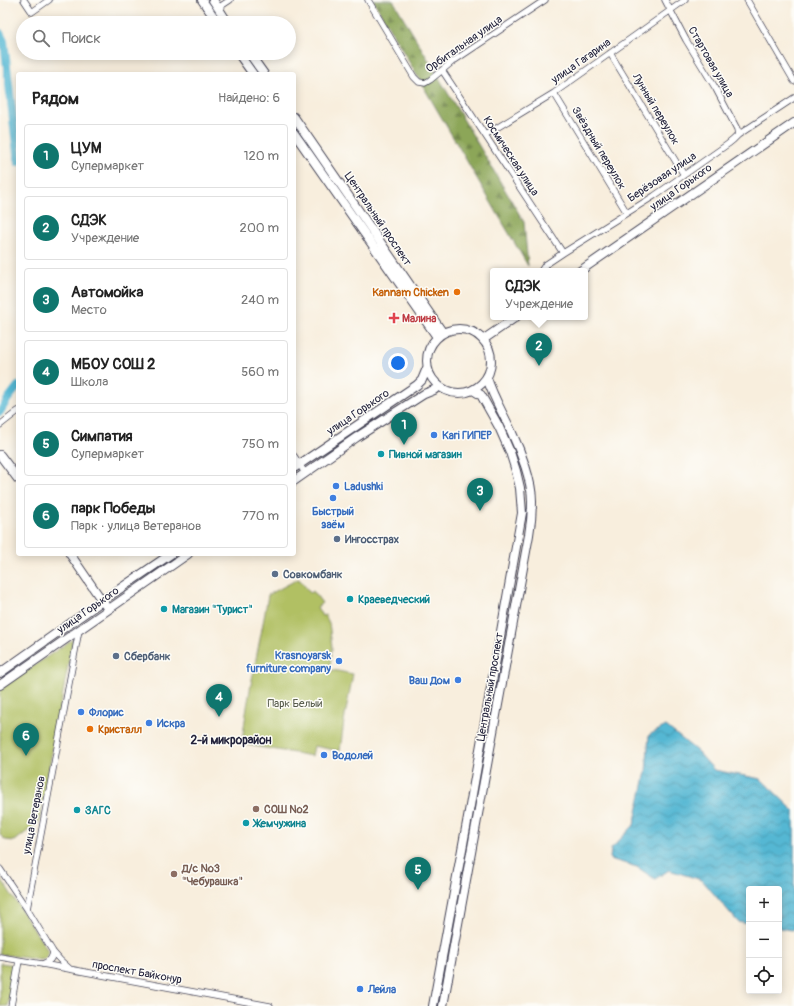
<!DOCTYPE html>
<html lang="ru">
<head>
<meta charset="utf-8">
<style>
  body { margin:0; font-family:Pangolin,sans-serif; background:#f6f6f6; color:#222 }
  .controls { position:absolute; right:12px; bottom:12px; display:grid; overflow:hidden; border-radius:4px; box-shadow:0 2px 10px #0003 }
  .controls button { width:36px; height:36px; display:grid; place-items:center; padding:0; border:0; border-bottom:1px solid #e0e0e0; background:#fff; color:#222; font:20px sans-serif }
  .you { position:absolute; left:398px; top:363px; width:14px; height:14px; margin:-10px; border:3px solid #fff; border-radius:50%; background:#1a73e8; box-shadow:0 0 0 6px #1a73e833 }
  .badge { display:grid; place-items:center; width:26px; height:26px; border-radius:50%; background:#0f766e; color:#fff; font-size:13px; font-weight:700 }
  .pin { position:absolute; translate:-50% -33px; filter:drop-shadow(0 1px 2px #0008) }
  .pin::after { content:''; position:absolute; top:21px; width:14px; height:12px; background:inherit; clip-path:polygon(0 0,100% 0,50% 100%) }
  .popup { position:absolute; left:490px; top:268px; width:98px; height:52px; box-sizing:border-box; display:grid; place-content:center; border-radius:4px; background:#fff; filter:drop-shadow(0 1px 3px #0005); font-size:13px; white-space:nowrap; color:#767676 }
  .popup b { font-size:15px; color:#222 }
  .popup::after { content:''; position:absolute; left:50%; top:100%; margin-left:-8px; border:8px solid transparent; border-top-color:#fff }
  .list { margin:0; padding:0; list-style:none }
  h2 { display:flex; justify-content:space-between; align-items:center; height:52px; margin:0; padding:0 16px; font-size:17px }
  h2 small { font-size:13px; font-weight:400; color:#767676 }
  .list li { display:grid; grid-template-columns:26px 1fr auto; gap:12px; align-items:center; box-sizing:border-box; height:64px; margin:0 8px 8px; padding:0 8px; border:1px solid #e0e0e0; border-radius:4px }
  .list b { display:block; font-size:15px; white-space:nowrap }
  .list p { margin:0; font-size:13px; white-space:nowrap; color:#767676 }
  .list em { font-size:13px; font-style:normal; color:#767676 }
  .icon { flex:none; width:22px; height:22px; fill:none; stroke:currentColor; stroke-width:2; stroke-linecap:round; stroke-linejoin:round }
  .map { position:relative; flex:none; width:794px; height:1006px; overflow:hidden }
  .search { position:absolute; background:#fff; box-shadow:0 2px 10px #0003; left:16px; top:16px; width:280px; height:44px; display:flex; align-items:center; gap:10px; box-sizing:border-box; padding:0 14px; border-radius:22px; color:#767676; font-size:15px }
  .panel { position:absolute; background:#fff; box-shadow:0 2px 10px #0003; left:16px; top:72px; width:280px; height:484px; border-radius:4px }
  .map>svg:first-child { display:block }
  .forest { fill:url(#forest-firs); stroke:#57644a }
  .park { fill:#b1c063; stroke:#6a714f }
  .water { fill:url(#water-waves); stroke:#3b6c87 }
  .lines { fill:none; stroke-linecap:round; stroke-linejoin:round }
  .river { stroke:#54b7d3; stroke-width:8 }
  .street-casing { stroke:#424153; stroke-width:7 }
  .secondary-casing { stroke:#424153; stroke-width:10 }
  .street { stroke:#fff; stroke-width:5.5 }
  .secondary { stroke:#fff; stroke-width:8 }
  .food-dot { fill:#e8710a; stroke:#fdfcf7; stroke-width:1.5 }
  .health-dot { fill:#e0444e; stroke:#fdfcf7; stroke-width:1.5 }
  .shop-dot { fill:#3f7fe0; stroke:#fdfcf7; stroke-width:1.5 }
  .culture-dot { fill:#0f9aa8; stroke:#fdfcf7; stroke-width:1.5 }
  .service-dot { fill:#5c6f8a; stroke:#fdfcf7; stroke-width:1.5 }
  .education-dot { fill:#8d6e63; stroke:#fdfcf7; stroke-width:1.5 }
  .labels { text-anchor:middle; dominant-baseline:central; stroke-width:3; stroke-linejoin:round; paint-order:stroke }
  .street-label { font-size:11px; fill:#22223b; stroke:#fdfcf7 }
  .food-label { font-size:11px; font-weight:bold; fill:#c56008; stroke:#fdfcf7; text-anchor:end }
  .health-label { font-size:11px; font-weight:bold; fill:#be3a42; stroke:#fdfcf7; text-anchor:start }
  .shop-label { font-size:11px; font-weight:bold; fill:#366cbe; stroke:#fdfcf7; text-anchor:start }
  .culture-label { font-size:11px; font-weight:bold; fill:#0d838f; stroke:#fdfcf7; text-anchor:start }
  .service-label { font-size:11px; font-weight:bold; fill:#4e5e75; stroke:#fdfcf7; text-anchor:start }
  .park-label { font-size:11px; fill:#545949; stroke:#fdfcf7 }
  .education-label { font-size:11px; font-weight:bold; fill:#785e54; stroke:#fdfcf7; text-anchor:start }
  .neighbourhood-label { font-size:12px; font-weight:bold; fill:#22223b; stroke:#fdfcf7 }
</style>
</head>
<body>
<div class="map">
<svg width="794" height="1006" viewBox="0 0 794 1006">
  <defs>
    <pattern id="forest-firs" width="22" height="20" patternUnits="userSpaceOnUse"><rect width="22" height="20" fill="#8ca659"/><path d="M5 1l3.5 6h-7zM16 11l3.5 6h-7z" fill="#72874b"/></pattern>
    <pattern id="water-waves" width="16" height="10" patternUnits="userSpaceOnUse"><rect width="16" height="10" fill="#54b7d3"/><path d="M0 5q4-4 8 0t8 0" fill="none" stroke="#4594ac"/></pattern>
  </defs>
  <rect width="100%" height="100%" fill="#fdfcf7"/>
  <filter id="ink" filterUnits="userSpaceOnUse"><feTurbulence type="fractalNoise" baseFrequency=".025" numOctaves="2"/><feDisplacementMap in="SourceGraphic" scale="8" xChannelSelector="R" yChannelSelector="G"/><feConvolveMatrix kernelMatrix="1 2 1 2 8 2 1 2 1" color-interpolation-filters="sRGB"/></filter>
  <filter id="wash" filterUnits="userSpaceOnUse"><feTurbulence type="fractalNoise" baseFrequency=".012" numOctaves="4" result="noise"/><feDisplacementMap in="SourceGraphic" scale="16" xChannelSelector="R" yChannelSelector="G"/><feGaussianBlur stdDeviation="0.9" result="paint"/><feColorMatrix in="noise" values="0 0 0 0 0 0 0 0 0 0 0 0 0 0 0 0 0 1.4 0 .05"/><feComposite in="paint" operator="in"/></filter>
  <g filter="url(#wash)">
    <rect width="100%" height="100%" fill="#f8eedd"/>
    <path class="forest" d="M 373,0 L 393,0 L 524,222 L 528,266 Z"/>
    <path class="park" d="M 298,579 L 300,580 L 310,593 L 313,591 L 322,603 L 317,607 L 322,616 L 325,615 L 329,623 L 330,630 L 332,648 L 330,667 L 327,669 L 353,674 L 344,721 L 340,751 L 314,746 L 312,756 L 242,744 C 247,694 260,645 268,595 Z
      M 73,639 L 39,822 L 15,841 L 5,840 L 0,835 L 0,689 Z
      M 0,877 L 48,951 C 48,958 46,959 40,960 L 0,954 Z
      M 0,963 L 16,965 L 8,1006 L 0,1006 Z"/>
    <path class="water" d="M 666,726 L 698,752 L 714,770 L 761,779 L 794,811 L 794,929 L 792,930 L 779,928 L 779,889 L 749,889 L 749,924 L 738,922 L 702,880 L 669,870 L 655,879 L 637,867 L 610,859 L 611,849 L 634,825 L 646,772 L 649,735 Z"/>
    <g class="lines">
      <path class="river" d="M 0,33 L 4,41 L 18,162
        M 0,412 L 8,399 L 18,386"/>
    </g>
  </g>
  <g filter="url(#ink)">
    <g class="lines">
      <defs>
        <path id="street" d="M 24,0 L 32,12 L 49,0
          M 368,0 L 414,77 L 419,82 L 425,83 L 430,80 L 452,62 L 545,0
          M 665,0 L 686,40 L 716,89 L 737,129 L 738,135
          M 747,0 L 794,81
          M 218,8 L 230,0
          M 610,53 L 684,175
          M 442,70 L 485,135 L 563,253
          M 554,93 L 627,213
          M 485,135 L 554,93 L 685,0
          M 541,271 L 545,265 L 563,253 L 654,196 L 728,144 L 733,140 L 738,135 L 794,98
          M 0,425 L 18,411
          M 294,456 L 305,473
          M 0,869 L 27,909 L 53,952 L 60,960 L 70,969
          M 27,909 L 79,630
          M 0,957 L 42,964 L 270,1006
          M 42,964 C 49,961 52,960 53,952
          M 11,1006 L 19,961"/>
        <path id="secondary" d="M 202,0 L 218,23
          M 213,0 L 228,23
          M 238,53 L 253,74
          M 249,53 L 264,74
          M 294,117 L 443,333
          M 294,133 L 437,337
          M 580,271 L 794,123
          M427 361a32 32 0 1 1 64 0a32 32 0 1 1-64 0Z
          M 484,339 L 516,317
          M 0,455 L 18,479
          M 294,468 L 417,385 L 422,380 L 427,368
          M 294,481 L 357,437 L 424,394 L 434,390 L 439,386
          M 70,554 L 105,605
          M 0,673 L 102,601 L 171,554
          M 0,685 L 188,554
          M 433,1006 L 468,817 L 522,513 L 520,488 L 516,471 L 510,452 L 499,427 L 485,402 L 481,395 L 473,390
          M 443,1006 L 529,535 C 531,524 532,513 532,501 C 532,481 521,452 512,433 C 504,415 493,397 487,378"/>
      </defs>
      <use href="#street" class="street-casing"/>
      <use href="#secondary" class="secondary-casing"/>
      <use href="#street" class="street"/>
      <use href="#secondary" class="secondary"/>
    </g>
  </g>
  <g class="food-dot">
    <circle cx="457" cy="292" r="4"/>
    <circle cx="90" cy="729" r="4"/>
  </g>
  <path class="health-dot" d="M392 312h4v4h4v4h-4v4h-4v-4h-4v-4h4z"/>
  <g class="shop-dot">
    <circle cx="434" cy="435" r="4"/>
    <circle cx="336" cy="486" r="4"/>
    <circle cx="333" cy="498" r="4"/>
    <circle cx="339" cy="661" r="4"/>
    <circle cx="458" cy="680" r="4"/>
    <circle cx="81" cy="712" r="4"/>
    <circle cx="149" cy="723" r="4"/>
    <circle cx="324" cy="755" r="4"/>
    <circle cx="360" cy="989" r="4"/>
  </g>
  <g class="culture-dot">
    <circle cx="381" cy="454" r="4"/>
    <circle cx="350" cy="599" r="4"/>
    <circle cx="164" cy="609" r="4"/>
    <circle cx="77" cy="810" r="4"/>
    <circle cx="246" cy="823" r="4"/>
  </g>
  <g class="service-dot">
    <circle cx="337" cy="539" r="4"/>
    <circle cx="275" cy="574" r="4"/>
    <circle cx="116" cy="656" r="4"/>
  </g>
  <g class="education-dot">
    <circle cx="256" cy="809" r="4"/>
    <circle cx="174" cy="874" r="4"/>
  </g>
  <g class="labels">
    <g class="street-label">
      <text transform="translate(464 44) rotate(-35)">Орбитальная улица</text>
      <text transform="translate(581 61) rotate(-35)">улица Гагарина</text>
      <text transform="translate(711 62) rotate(60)">Стартовая улица</text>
      <text transform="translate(656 109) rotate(59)">Лунный переулок</text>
      <text transform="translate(599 148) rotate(59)">Звёздный переулок</text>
      <text transform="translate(511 156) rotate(57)">Космическая улица</text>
      <text transform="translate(662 177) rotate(-34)">Берёзовая улица</text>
      <text transform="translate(681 187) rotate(-35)">улица Горького</text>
      <text transform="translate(378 219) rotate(56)">Центральный проспект</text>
      <text transform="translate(358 412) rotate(-34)">улица Горького</text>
      <text transform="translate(88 610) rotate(-35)">улица Горького</text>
      <text transform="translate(490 687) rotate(-80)">Центральный проспект</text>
      <text transform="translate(34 815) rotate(-79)">улица Ветеранов</text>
      <text transform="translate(137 972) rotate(10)">проспект Байконур</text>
    </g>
    <g class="food-label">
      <text x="449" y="292">Kannam Chicken</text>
      <text x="98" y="729" text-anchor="start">Кристалл</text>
    </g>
    <g class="health-label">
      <text x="402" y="318">Малина</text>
    </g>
    <g class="shop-label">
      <text x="442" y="435">Kari ГИПЕР</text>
      <text x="344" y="486">Ladushki</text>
      <text x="333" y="511" text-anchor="middle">Быстрый<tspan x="333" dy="13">заём</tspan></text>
      <text x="331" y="655" text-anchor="end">Krasnoyarsk<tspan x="331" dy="13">furniture company</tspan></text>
      <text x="450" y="680" text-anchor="end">Ваш Дом</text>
      <text x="89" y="712">Флорис</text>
      <text x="157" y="723">Искра</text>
      <text x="332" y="755">Водолей</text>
      <text x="368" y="989">Лейла</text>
    </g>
    <g class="culture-label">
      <text x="389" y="454">Пивной магазин</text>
      <text x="358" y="599">Краеведческий</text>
      <text x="172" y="609">Магазин "Турист"</text>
      <text x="85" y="810">ЗАГС</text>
      <text x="254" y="823">Жемчужина</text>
    </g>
    <g class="service-label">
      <text x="345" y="539">Ингосстрах</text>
      <text x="283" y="574">Совкомбанк</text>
      <text x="124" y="656">Сбербанк</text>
    </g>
    <g class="park-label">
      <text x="295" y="703">Парк Белый</text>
    </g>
    <g class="education-label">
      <text x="264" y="809">СОШ №2</text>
      <text x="182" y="868">Д/c №3<tspan x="182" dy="13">"Чебурашка"</tspan></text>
    </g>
    <g class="neighbourhood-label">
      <text x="231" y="740">2-й микрорайон</text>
    </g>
  </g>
</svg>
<div class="controls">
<button>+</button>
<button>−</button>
<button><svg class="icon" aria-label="locate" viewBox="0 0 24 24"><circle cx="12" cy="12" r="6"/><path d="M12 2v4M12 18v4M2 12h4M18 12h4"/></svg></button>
</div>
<div class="you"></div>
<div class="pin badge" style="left:404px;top:445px">1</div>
<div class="pin badge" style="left:539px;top:366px">2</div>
<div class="popup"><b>СДЭК</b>Учреждение</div>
<div class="pin badge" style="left:480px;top:511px">3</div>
<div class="pin badge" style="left:219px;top:717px">4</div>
<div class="pin badge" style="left:418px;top:890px">5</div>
<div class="pin badge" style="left:26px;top:756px">6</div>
<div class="search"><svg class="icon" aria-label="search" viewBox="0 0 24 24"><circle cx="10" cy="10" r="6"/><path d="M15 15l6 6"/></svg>Поиск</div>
<section class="panel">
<h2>Рядом<small>Найдено: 6</small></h2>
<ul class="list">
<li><span class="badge">1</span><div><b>ЦУМ</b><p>Супермаркет</p></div><em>120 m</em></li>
<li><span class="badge">2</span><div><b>СДЭК</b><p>Учреждение</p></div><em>200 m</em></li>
<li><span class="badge">3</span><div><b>Автомойка</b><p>Место</p></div><em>240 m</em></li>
<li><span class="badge">4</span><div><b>МБОУ СОШ 2</b><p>Школа</p></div><em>560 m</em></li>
<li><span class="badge">5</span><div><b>Симпатия</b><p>Супермаркет</p></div><em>750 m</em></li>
<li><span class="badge">6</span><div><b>парк Победы</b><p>Парк · улица Ветеранов</p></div><em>770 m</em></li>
</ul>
</section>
</div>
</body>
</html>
